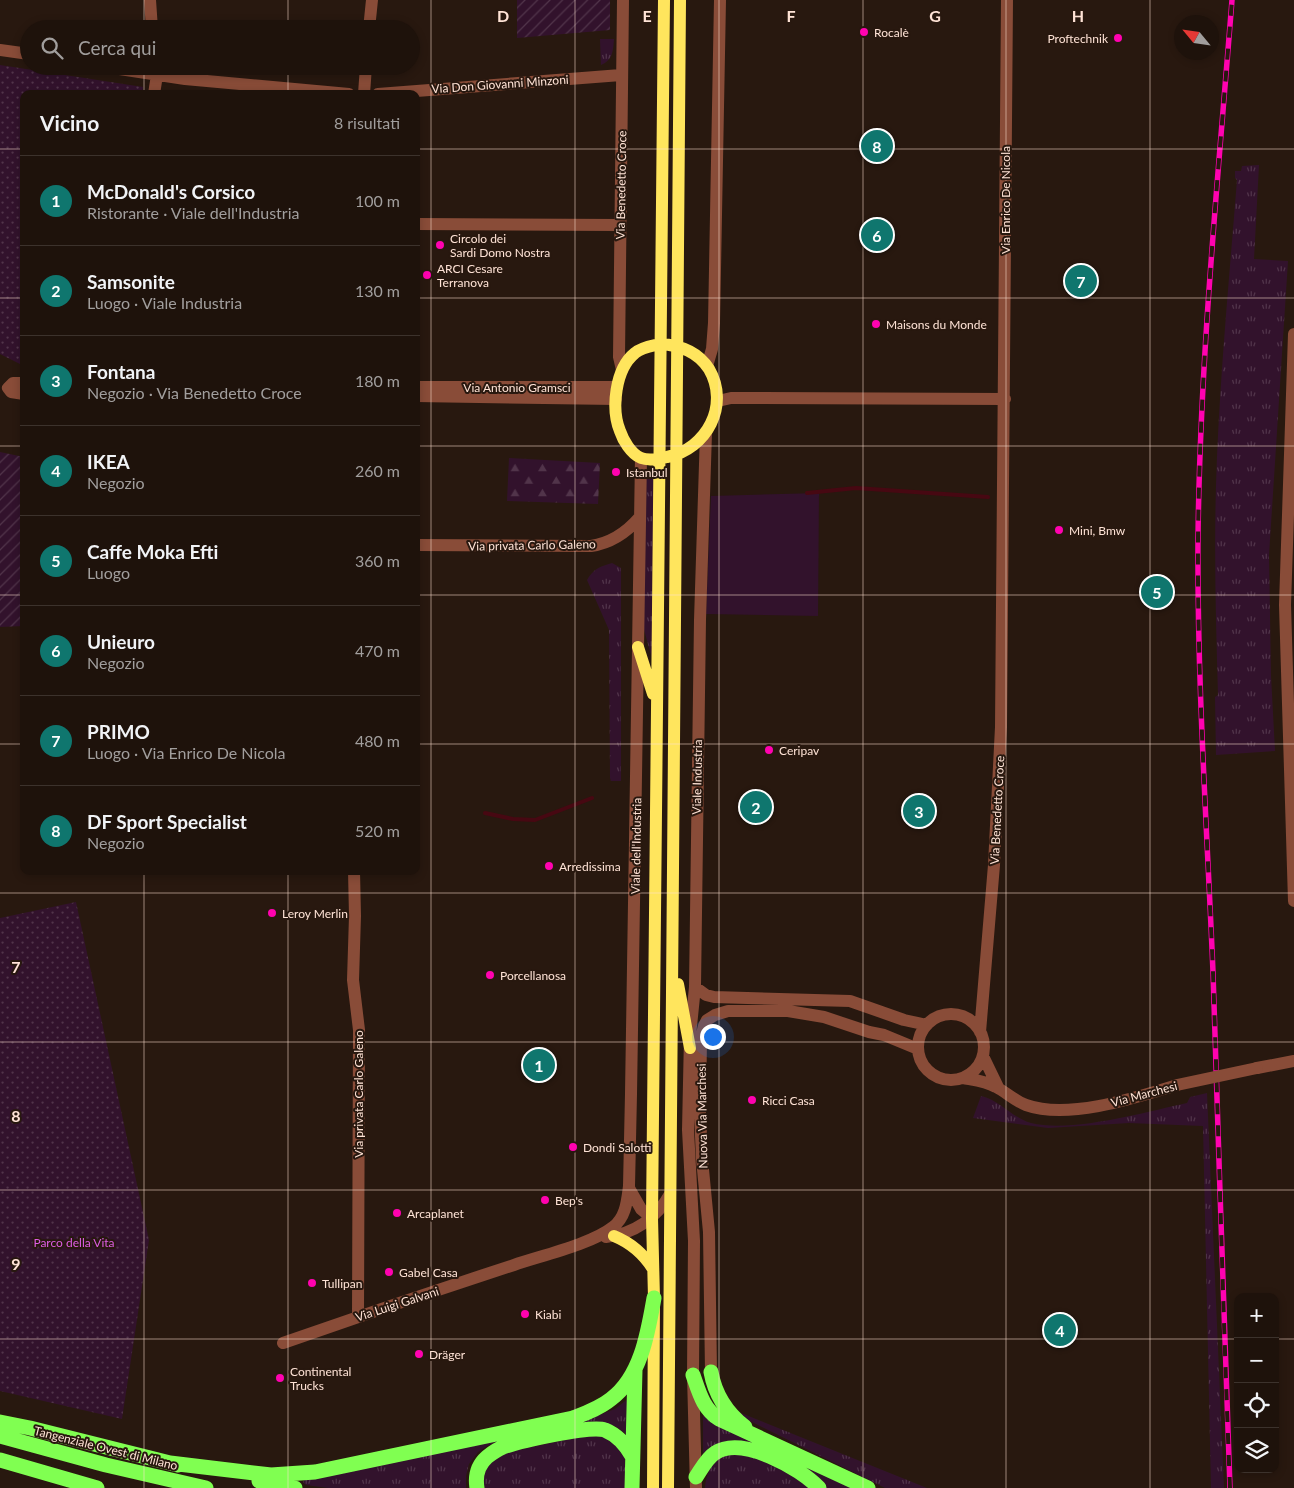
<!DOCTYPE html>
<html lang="it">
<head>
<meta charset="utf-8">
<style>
  body { margin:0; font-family:Lato,sans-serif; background:#2b2019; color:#f1f3f6 }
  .controls { position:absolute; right:15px; bottom:15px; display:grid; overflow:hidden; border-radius:10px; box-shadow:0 2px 8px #0003 }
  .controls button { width:45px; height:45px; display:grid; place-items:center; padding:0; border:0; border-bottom:1px solid #3c322c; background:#1e120b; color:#f1f3f6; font:25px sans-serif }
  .compass { position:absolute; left:1174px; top:15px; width:45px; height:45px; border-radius:50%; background:#1e120b; box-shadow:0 2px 8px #0003; rotate:299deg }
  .you { position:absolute; left:712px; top:1036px; width:18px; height:18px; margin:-12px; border:4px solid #fff; border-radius:50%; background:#1a73e8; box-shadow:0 0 0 8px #1a73e833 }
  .badge { display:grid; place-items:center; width:32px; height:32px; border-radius:50%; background:#0f766e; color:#fff; font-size:16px; font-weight:700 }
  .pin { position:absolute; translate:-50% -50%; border:2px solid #fff; box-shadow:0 1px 5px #0006 }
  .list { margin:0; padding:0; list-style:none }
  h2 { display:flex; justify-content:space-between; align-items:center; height:65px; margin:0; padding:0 20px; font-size:21px }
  h2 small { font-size:16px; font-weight:400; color:#a19e9d }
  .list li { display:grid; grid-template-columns:32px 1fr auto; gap:15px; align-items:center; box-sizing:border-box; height:90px; padding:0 20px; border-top:1px solid #3c322c }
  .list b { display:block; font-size:19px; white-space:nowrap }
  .list p { margin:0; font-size:16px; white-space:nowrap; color:#a19e9d }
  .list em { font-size:16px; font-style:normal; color:#a19e9d }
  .icon { flex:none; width:28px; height:28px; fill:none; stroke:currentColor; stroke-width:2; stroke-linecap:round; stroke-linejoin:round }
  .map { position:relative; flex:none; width:1294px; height:1488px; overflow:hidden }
  .search { position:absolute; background:#1e120b; box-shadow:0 2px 8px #0003; left:20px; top:20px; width:400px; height:55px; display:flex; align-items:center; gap:12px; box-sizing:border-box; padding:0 18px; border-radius:28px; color:#a19e9d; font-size:19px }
  .panel { position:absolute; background:#1e120b; box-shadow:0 2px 8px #0003; left:20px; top:90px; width:400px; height:785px; border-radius:10px }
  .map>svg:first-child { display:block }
  .grass { fill:url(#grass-tufts) }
  .forest { fill:url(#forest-firs) }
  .park { fill:url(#park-dots) }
  .garden { fill:url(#garden-furrows) }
  .pitch { fill:#32122c }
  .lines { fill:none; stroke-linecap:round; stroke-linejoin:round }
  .stream { stroke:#470812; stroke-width:4 }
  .minor { stroke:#894c38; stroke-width:12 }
  .major { stroke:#ffe55d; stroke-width:12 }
  .highway { stroke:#80ff51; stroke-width:15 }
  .rail-casing { stroke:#ff02b0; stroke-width:5.5 }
  .rail { stroke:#28180f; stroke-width:4; stroke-dasharray:11; stroke-linecap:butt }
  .minor-bridge { stroke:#894c38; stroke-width:12 }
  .grid { fill:none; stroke:#ffe3d6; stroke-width:1; stroke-opacity:0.55 }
  .poi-dot { fill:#ff02b0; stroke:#28180f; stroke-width:2 }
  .labels { text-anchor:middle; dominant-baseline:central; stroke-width:4; stroke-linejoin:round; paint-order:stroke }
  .poi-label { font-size:12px; fill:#ffe3d6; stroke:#28180f; text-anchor:start }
  .street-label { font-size:12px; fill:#ffe3d6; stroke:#28180f }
  .park-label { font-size:12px; fill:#df5de4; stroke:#28180f }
  .grid-label { font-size:16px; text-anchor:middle; font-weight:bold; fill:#ffe3d6; stroke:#28180f; stroke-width:4; stroke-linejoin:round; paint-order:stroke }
</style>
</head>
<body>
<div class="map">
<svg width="1294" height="1488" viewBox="0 0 1294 1488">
  <defs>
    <pattern id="grass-tufts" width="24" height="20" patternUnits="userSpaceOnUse" patternTransform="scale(1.25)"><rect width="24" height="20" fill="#32122c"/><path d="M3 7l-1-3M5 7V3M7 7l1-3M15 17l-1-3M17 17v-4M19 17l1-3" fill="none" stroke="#51344a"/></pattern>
    <pattern id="forest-firs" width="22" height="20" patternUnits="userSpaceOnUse" patternTransform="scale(1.25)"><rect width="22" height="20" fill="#32122c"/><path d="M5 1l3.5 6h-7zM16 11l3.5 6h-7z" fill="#51344a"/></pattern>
    <pattern id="park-dots" width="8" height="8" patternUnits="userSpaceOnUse" patternTransform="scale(1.25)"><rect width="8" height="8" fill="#32122c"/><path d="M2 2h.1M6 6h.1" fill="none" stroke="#51344a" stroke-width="1.8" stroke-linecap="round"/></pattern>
    <pattern id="garden-furrows" width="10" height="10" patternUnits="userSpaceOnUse" patternTransform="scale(1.25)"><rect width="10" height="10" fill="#32122c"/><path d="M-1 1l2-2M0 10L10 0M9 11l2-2" fill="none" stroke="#51344a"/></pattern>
  </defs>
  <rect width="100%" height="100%" fill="#28180f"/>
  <path class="grass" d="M 600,39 L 614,39 C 613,51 613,60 601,65 Z
    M 1259,165 L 1254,259 L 1288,261 L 1269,555 L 1271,676 L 1275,751 L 1216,755 L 1215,697 L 1218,695 C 1216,625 1214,556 1216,486 C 1219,384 1229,282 1237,180 L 1235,178 L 1235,171 L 1241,171 L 1242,166 Z
    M 647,476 L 652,476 L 655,481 L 654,666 L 643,626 L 644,481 Z
    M 612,563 L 621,568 L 621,781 L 611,781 L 610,778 L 609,630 L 587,580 C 593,569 601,566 612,563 Z
    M 1207,1093 L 1224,1488 L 1211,1488 L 1203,1126 L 1129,1123 L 1048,1128 L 973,1118 L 981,1096 C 1000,1100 1012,1118 1031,1123 C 1073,1133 1145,1112 1187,1103 L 1190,1097 Z
    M 629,1398 L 626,1434 L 615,1426 L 608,1424 L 496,1442 L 487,1446 L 478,1452 L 469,1464 L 466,1476 L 466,1488 L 328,1488 L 306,1485 L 303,1482 L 304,1480 L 591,1418 L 615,1409 Z
    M 741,1413 L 927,1488 L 885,1488 L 740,1416 Z
    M 703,1415 L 712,1422 L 852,1488 L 824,1488 L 757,1447 L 703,1457 Z
    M 598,1433 L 624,1450 L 628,1488 L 480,1488 L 480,1477 L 494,1455 Z
    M 747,1454 L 795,1475 L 809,1488 L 705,1488 C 706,1475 712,1458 726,1455 C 733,1454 741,1455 747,1454 Z"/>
  <path class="forest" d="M 509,458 L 600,463 L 598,504 L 507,501 Z"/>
  <path class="park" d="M 0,65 L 143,87 L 142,94 L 24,94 L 24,366 L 0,354 Z
    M 76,902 L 149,1240 L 122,1419 L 0,1391 L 0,918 Z"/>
  <path class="garden" d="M 517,0 L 610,0 L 610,30 L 517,38 Z
    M 0,452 L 24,457 L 24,626 L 0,627 Z"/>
  <path class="pitch" d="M 819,493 L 818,616 L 706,614 L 711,496 Z"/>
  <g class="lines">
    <path class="stream" d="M 807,493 L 856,488 L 988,497
      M 485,813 L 513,819 L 535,820 L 592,798"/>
    <path class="minor" d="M 150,0 L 152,29
      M 369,29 L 372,0
      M 0,50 L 29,54
      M 100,66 L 185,79 L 349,94
      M 154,94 L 157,75 L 156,67
      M 364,94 L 366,66
      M 378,94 L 621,75
      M 416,224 L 620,225
      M 1294,334 L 1285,605 L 1294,901
      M 707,366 L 712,349 L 714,323 L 720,0
      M 622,370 L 619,357 L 623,0
      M 24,383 L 13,383 L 8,388 L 11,392 L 24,394
      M 416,387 L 617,387
      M 416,396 L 616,399
      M 718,401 L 731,398 L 1005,399
      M 416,545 L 591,546 C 611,543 626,533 639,518
      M 354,871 L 355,916 L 353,980 L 359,1030 L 358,1316
      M 695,987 L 706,995 L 714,997 L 850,1001 L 904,1020 L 927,1025
      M918 1047a33 33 0 1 1 66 0a33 33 0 1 1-66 0Z
      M 980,1032 L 994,865 L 1001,727 L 1007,0
      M 983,1056 L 998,1087
      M 1257,1068 L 1294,1061
      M 963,1078 C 974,1080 986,1081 996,1087 C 1006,1092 1015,1101 1026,1105 C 1068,1120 1135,1098 1177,1085
      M 629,1188 L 641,1209 L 652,1218
      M 606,1237 C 634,1234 657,1218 670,1194
      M 283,1343 C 360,1316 437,1290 514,1265 C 540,1256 592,1244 613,1227 C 626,1217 627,1201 629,1186 L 631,1094 L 641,458
      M 711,1372 L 709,1232 L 702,1159 L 700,1113 L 701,1038 L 704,1026 L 707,1020 L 715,1015 L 728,1011 L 788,1011 L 824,1017 L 869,1032 L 884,1035 L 918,1049
      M 696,1488 L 693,1375 L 694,1241 L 688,1130 L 690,1036 L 695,987 L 700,620 L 706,433"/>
    <path class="major" d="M 660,344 C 679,345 698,352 709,369 C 730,405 707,449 667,457 C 659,459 649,461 641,458 C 631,454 623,440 620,431 C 611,409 615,369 635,353 C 642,347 652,346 660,344 Z
      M 638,647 L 653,694
      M 678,984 L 690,1048
      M 614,1236 C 631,1243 643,1253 653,1269
      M 653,1488 L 654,1298 L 652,1218 L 664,0
      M 668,1488 L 680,0"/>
    <path class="highway" d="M 711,1372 C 715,1395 727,1413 745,1427
      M 693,1375 C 699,1392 703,1409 719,1419 L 868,1488
      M 0,1422 L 30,1428 L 178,1465
      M 0,1436 L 106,1465 L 206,1488
      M 0,1460 L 97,1488
      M 170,1463 L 271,1475 L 315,1472 L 573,1418 C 586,1413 600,1408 611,1399 C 641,1377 648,1332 654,1298
      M 696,1477 C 702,1468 707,1458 715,1453 C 742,1435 800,1468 819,1488
      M 259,1481 L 295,1488
      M 477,1488 C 475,1476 478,1465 487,1457 C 492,1453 498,1449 503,1447 C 520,1441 590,1425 605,1430 C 617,1435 626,1445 632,1456
      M 632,1488 L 635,1370"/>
    <defs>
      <path id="rail" d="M 1230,1488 C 1223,1316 1219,1144 1213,972 C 1207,827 1197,683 1198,538 C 1200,358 1218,179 1232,0"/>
    </defs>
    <use href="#rail" class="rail-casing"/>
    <use href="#rail" class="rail"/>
    <path class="minor-bridge" d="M 1177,1085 L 1257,1068"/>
  </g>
  <path class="grid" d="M 144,0 L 144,29M 288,0 L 288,29M 431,0 L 431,1488M 575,0 L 575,1488M 719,0 L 719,1488M 863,0 L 863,1488M 1006,0 L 1006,1488M 1150,0 L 1150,1488M 144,66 L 144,94M 288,66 L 288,94M 0,149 L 24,149M 416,149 L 1294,149M 0,298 L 24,298M 416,298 L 1294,298M 0,446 L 24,446M 416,446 L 1294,446M 0,595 L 24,595M 416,595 L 1294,595M 0,744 L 24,744M 416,744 L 1294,744M 144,871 L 144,1488M 288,871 L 288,1488M 0,893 L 1294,893M 0,1042 L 1294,1042M 0,1190 L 1294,1190M 0,1339 L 1238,1339M 1275,1339 L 1294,1339"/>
  <g class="poi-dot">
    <circle cx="864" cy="32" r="5"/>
    <circle cx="1118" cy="38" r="5"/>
    <circle cx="440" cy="245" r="5"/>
    <circle cx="427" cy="275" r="5"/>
    <circle cx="876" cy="324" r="5"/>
    <circle cx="616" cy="472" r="5"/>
    <circle cx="1059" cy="530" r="5"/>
    <circle cx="769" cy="750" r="5"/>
    <circle cx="549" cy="866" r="5"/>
    <circle cx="272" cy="913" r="5"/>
    <circle cx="490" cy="975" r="5"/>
    <circle cx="752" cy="1100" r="5"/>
    <circle cx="573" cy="1147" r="5"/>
    <circle cx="545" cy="1200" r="5"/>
    <circle cx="397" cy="1213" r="5"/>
    <circle cx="389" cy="1272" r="5"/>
    <circle cx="312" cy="1283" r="5"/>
    <circle cx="525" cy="1314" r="5"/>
    <circle cx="419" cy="1354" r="5"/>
    <circle cx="280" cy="1378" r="5"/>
  </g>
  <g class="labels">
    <g class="poi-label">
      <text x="874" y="32">Rocalè</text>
      <text x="1108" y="38" text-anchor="end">Proftechnik</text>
      <text x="450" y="238">Circolo dei<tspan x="450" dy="14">Sardi Domo Nostra</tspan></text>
      <text x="437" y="268">ARCI Cesare<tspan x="437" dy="14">Terranova</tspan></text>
      <text x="886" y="324">Maisons du Monde</text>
      <text x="626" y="472">Istanbul</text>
      <text x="1069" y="530">Mini, Bmw</text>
      <text x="779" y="750">Ceripav</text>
      <text x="559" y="866">Arredissima</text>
      <text x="282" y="913">Leroy Merlin</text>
      <text x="500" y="975">Porcellanosa</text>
      <text x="762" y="1100">Ricci Casa</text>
      <text x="583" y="1147">Dondi Salotti</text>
      <text x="555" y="1200">Bep's</text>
      <text x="407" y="1213">Arcaplanet</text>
      <text x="399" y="1272">Gabel Casa</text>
      <text x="322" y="1283">Tullipan</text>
      <text x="535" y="1314">Kiabi</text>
      <text x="429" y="1354">Dräger</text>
      <text x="290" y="1371">Continental<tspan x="290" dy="14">Trucks</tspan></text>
    </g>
    <g class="street-label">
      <text transform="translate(500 84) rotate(-4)">Via Don Giovanni Minzoni</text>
      <text transform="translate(621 185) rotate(-89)">Via Benedetto Croce</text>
      <text transform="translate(1005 200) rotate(-90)">Via Enrico De Nicola</text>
      <text x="517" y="387">Via Antonio Gramsci</text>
      <text transform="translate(532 545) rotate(-1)">Via privata Carlo Galeno</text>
      <text transform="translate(697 777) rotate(-89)">Viale Industria</text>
      <text transform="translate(997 810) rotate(-87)">Via Benedetto Croce</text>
      <text transform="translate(636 846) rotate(-89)">Viale dell'Industria</text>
      <text transform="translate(358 1094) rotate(-90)">Via privata Carlo Galeno</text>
      <text transform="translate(1144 1094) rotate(-15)">Via Marchesi</text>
      <text transform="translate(702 1116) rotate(-91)">Nuova Via Marchesi</text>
      <text transform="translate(397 1304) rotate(-18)">Via Luigi Galvani</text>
      <text transform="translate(106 1448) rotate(14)">Tangenziale Ovest di Milano</text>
    </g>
    <g class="park-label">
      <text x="74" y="1242">Parco della Vita</text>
    </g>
  </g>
  <g class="grid-label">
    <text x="503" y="22">D</text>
    <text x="647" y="22">E</text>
    <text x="791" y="22">F</text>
    <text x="935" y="22">G</text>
    <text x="1078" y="22">H</text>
    <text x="16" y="973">7</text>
    <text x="16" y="1122">8</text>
    <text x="16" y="1270">9</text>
  </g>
</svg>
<div class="controls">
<button>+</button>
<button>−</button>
<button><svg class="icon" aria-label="locate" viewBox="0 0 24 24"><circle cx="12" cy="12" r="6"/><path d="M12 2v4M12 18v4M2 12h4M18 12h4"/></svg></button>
<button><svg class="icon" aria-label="layers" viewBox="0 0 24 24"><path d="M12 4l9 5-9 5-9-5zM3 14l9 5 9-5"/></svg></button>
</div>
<svg class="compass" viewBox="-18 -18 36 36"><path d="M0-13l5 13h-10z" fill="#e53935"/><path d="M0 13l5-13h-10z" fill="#a19e9d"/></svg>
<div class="you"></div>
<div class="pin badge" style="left:539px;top:1065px">1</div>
<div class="pin badge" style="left:756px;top:807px">2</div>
<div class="pin badge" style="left:919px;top:811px">3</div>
<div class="pin badge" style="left:1060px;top:1330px">4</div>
<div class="pin badge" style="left:1157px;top:592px">5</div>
<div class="pin badge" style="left:877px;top:235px">6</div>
<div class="pin badge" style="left:1081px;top:281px">7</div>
<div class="pin badge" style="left:877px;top:146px">8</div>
<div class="search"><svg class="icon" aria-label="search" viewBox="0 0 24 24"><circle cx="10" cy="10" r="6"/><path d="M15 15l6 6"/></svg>Cerca qui</div>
<section class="panel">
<h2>Vicino<small>8 risultati</small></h2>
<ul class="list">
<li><span class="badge">1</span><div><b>McDonald's Corsico</b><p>Ristorante · Viale dell'Industria</p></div><em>100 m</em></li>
<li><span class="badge">2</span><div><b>Samsonite</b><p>Luogo · Viale Industria</p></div><em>130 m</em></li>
<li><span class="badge">3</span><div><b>Fontana</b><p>Negozio · Via Benedetto Croce</p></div><em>180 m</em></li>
<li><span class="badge">4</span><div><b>IKEA</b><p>Negozio</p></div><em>260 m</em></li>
<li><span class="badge">5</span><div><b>Caffe Moka Efti</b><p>Luogo</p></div><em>360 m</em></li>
<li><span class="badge">6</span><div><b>Unieuro</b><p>Negozio</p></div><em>470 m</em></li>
<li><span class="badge">7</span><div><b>PRIMO</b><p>Luogo · Via Enrico De Nicola</p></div><em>480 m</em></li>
<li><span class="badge">8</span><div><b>DF Sport Specialist</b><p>Negozio</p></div><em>520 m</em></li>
</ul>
</section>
</div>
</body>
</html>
